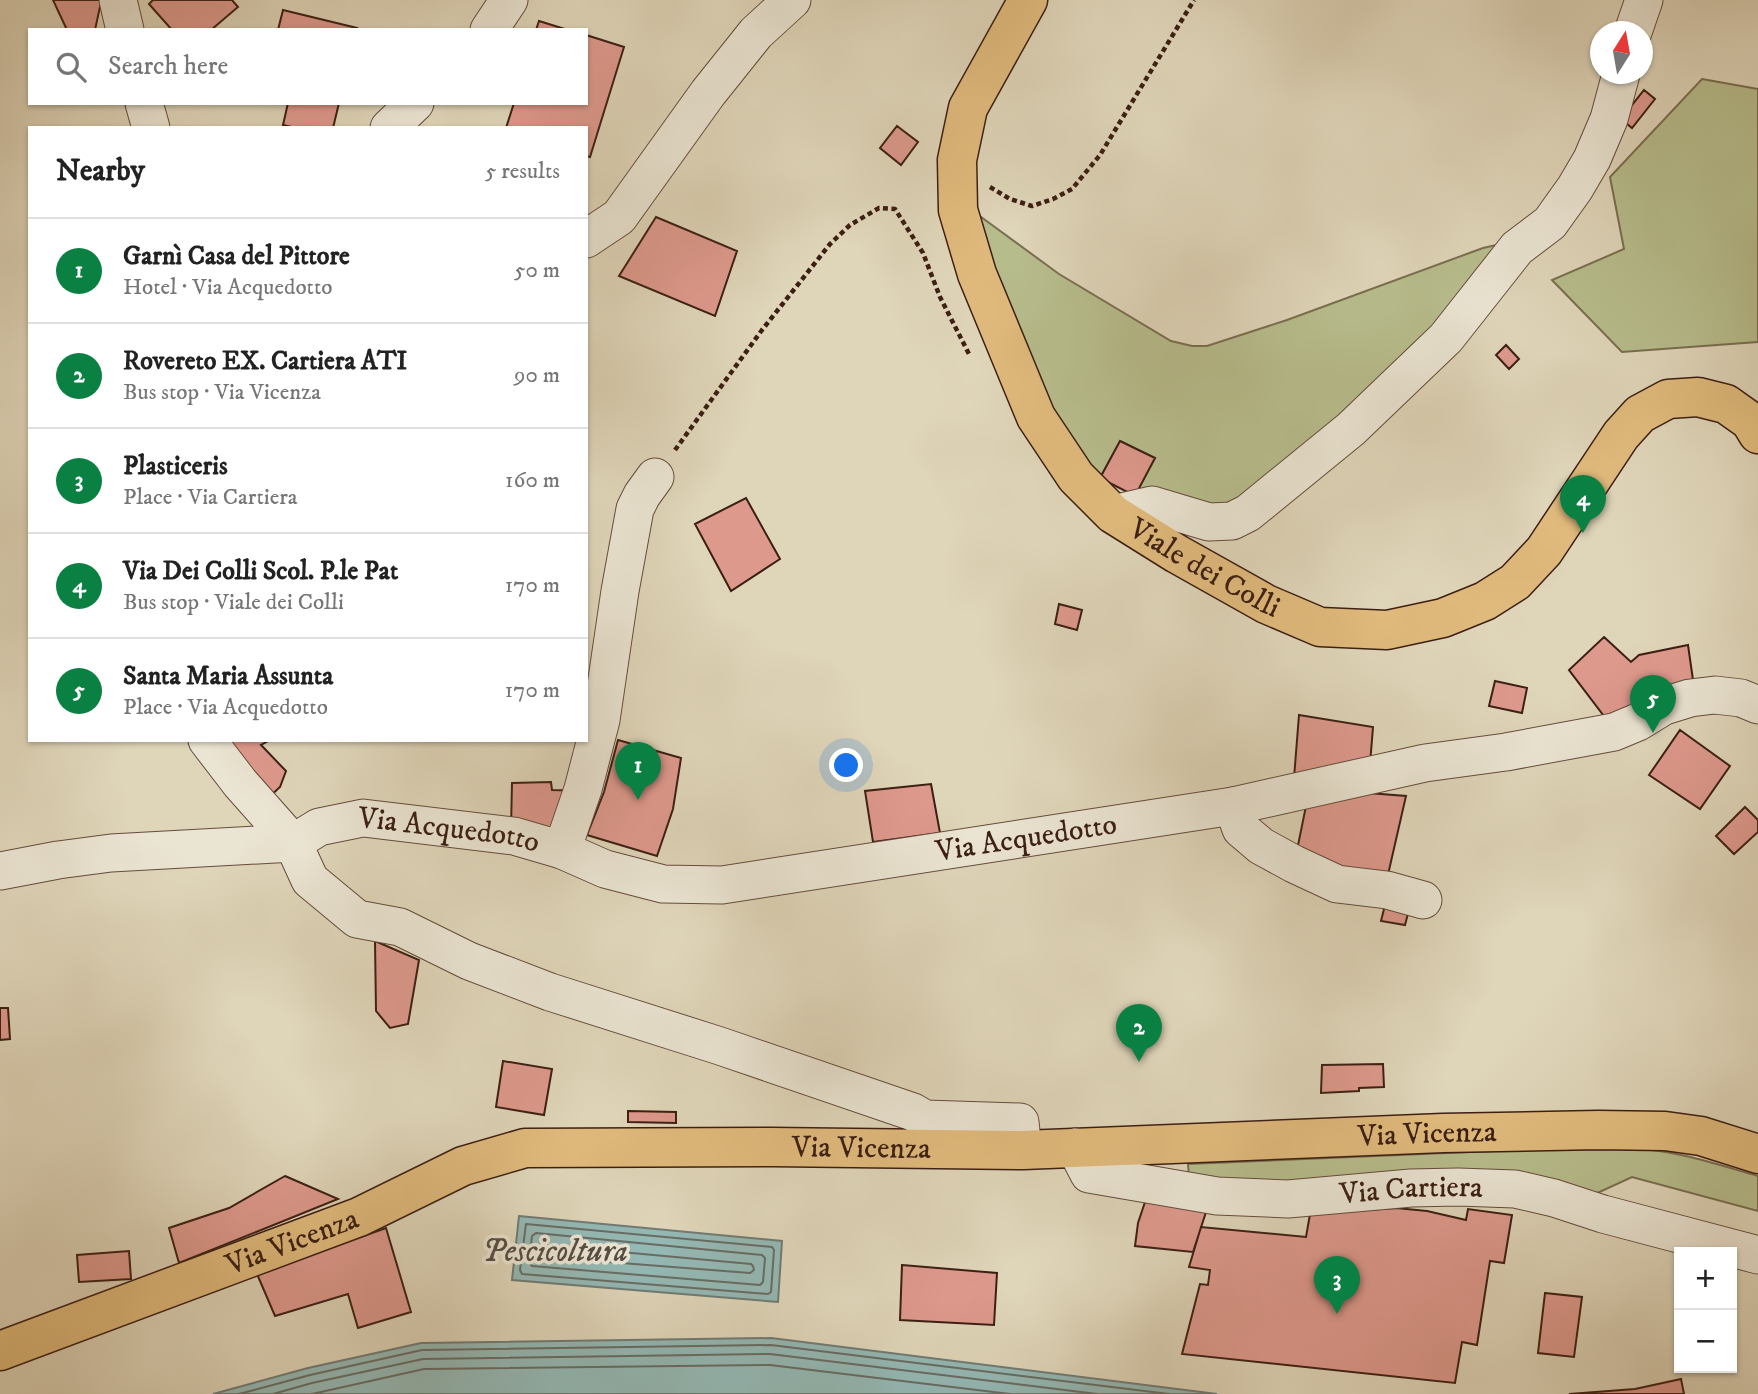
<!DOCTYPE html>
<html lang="en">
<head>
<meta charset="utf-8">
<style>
  body { margin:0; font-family:"IM FELL DW Pica",serif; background:#f2f2f2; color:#222 }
  .controls { position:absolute; right:21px; bottom:21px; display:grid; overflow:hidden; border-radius:0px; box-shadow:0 2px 5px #0004 }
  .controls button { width:63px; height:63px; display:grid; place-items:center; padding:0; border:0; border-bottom:2px solid #e0e0e0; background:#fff; color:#222; font:35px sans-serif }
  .compass { position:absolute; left:1590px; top:21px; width:63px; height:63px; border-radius:50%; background:#fff; box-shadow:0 2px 5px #0004; rotate:11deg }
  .you { position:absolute; left:847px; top:766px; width:24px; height:24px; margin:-18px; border:5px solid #fff; border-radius:50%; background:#1a73e8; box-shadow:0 0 0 10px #1a73e833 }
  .badge { display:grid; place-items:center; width:46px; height:46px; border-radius:50%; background:#0b8043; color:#fff; font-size:23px; font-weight:700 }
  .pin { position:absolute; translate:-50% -58px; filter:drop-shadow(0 2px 4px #0008) }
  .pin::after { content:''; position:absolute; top:37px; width:24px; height:21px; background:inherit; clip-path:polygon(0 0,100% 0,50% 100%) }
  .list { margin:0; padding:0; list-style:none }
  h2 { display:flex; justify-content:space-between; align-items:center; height:91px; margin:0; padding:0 28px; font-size:30px }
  h2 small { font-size:23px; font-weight:400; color:#767676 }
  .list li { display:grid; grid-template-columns:46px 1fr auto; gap:21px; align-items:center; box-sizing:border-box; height:105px; padding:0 28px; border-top:2px solid #e0e0e0 }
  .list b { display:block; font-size:26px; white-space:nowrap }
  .list p { margin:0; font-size:23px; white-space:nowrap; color:#767676 }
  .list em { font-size:23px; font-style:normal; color:#767676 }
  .icon { flex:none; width:38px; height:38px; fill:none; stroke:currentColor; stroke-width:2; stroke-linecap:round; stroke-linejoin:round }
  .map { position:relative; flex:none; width:1758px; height:1394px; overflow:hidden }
  .search { position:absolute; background:#fff; box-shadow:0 2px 5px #0004; left:28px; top:28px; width:560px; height:77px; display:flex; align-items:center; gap:18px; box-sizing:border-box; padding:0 24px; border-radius:0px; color:#767676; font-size:26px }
  .panel { position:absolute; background:#fff; box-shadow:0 2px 5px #0004; left:28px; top:126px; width:560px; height:616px; border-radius:0px }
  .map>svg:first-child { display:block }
  .green { fill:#b7bc8c; stroke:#7a6e50; stroke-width:2 }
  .water { fill:#94b8b4; stroke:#717b74; stroke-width:2 }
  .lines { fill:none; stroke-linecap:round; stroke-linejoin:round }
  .shore { stroke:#686c64; stroke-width:2 }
  .building { fill:#de998d; stroke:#3c1f13; stroke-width:2 }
  .minor-casing { stroke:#654c3c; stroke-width:39 }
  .major-casing { stroke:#3c1f13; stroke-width:41 }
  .path { stroke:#3c1f13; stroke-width:4.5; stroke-dasharray:5 3.5; stroke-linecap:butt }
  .minor { stroke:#eae4d2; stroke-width:37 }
  .major { stroke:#e0ba7c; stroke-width:38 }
  .labels { text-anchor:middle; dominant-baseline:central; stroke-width:7; stroke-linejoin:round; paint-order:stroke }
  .street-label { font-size:30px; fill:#3c1f13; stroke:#eae4d2 }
  .water-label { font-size:32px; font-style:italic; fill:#564d43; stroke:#eae4d2 }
</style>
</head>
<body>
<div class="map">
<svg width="1758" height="1394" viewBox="0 0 1758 1394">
  <rect width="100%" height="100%" fill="#dfd5b9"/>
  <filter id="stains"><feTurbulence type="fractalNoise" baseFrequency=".00286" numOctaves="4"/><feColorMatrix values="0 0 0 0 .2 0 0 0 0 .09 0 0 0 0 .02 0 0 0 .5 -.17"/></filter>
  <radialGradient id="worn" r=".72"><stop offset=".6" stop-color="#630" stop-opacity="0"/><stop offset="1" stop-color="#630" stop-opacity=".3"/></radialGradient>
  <path class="green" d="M 1702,79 L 1758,89 L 1758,342 L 1622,352 L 1552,280 L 1624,249 L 1610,177 Z
    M 977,214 L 1059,274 L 1171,341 L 1192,346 L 1207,346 L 1287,320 L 1483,248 L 1501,244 L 1457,318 L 1234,514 L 1138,489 L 1155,458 L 1120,441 L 1100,478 L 1044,401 L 1004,302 Z
    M 1638,1149 C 1679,1151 1718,1165 1758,1176 L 1758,1211 L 1632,1177 L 1593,1195 L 1189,1178 L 1188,1164 L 1518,1150 Z"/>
  <path class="water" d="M 519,1216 L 782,1241 L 778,1302 L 512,1280 Z
    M 771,1338 L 1217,1394 L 213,1394 L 308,1368 L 421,1343 Z"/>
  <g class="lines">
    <path class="shore" d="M 526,1224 L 772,1247 L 774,1250 L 771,1292 L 768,1294 L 522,1274 L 520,1270 Z
      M 536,1233 L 762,1255 L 765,1258 L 763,1282 L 760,1285 L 532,1266 L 529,1263 L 532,1236 Z
      M 545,1245 L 751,1264 L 753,1266 L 754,1270 L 750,1273 L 544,1257 L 541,1253 L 542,1246 Z
      M 239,1394 L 310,1375 L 422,1350 L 771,1345 L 1169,1394
      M 273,1394 L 312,1383 L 423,1359 L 770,1354 L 1097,1394
      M 312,1394 L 424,1369 L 770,1365 L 1010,1394"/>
  </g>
  <path class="building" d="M 53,0 L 100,0 L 101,2 L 95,30 L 67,30 Z
    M 153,0 L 232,0 L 238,7 L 211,30 L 172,30 L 149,4 Z
    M 283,10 L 357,28 L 356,30 L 278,30 Z
    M 539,21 L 568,30 L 536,30 Z
    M 586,35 L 624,47 L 590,157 L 586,156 L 586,128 L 506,128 L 514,103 L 586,103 Z
    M 1644,90 L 1655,99 L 1632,128 L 1621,119 Z
    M 288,103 L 339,103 L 333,128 L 296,128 L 283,125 Z
    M 897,126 L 918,142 L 901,165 L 880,148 Z
    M 656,217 L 737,251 L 715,316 L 619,276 Z
    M 1506,345 L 1519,359 L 1509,369 L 1496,355 Z
    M 1120,441 L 1155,458 L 1135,496 L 1100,478 Z
    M 746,498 L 780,559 L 731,591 L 695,524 Z
    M 1059,604 L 1082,610 L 1077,630 L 1055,624 Z
    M 1604,637 L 1631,662 L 1639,655 L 1688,645 L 1694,687 L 1610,724 L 1569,670 Z
    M 1495,681 L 1527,688 L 1522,713 L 1489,706 Z
    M 1299,715 L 1373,727 L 1370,764 L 1294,778 Z
    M 1680,730 L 1730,766 L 1700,809 L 1649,775 Z
    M 223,740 L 270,740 L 261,745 L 286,771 L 280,787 L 267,799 Z
    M 618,740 L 681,758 L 673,809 L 657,856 L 587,835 L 604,792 Z
    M 551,782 L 552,790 L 589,791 L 576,831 L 511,828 L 512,783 Z
    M 931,784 L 940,833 L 873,842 L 865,791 Z
    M 1355,792 L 1406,796 L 1387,879 L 1296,855 L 1306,806 Z
    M 1745,807 L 1758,820 L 1758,832 L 1734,854 L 1716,836 Z
    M 1387,897 L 1411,902 L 1405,925 L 1381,921 Z
    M 375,941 L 419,960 L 408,1024 L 390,1028 L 376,1011 Z
    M 0,1008 L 8,1008 L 10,1039 L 0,1040 Z
    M 503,1061 L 552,1069 L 544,1115 L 496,1107 Z
    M 1383,1064 L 1384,1087 L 1359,1088 L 1359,1091 L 1321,1093 L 1322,1065 Z
    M 628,1111 L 676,1112 L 676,1123 L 628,1122 Z
    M 285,1176 L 338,1199 L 179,1263 L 169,1228 L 229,1208 Z
    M 1146,1199 L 1207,1209 L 1193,1252 L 1135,1246 L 1138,1223 Z
    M 1396,1208 L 1427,1211 L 1466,1220 L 1468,1209 L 1512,1215 L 1504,1263 L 1490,1261 L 1477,1345 L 1462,1342 L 1455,1383 L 1182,1354 L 1200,1284 L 1208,1285 L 1210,1270 L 1189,1267 L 1201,1227 L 1306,1237 L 1310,1214 Z
    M 386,1228 L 411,1312 L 358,1328 L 348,1294 L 275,1316 L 257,1274 Z
    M 129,1251 L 131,1279 L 79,1282 L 77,1255 Z
    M 902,1265 L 997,1273 L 994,1325 L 900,1320 Z
    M 1545,1293 L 1582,1297 L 1574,1357 L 1538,1353 Z
    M 1681,1379 L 1684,1394 L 1569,1394 L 1635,1389 Z"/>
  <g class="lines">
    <defs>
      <g id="minor">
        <path d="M 118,0 L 125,30"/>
        <path d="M 489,30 L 509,0"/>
        <path d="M 1633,32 L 1644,0"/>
        <path d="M 144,103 L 151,128"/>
        <path d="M 389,128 L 415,103"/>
        <path d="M 586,239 L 619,217 L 708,93 L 756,33 L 792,0"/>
        <path d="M 1113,514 L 1152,505 L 1209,522 L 1232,521 L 1248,513 L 1351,429 L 1446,338 L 1517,248 L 1550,223 L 1575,188 L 1592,159 L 1609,119 L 1621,74"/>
        <path d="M 207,740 L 240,783 L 293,843 L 310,880 L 357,919 L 400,927 L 469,961 L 550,992 L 720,1046 L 913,1112 L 925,1119 L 1020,1122 L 1023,1150"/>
        <path d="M 1233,806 L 1241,829 L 1261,846 L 1294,864 L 1337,884 L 1387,890 L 1423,900"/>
        <path d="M 562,850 L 583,789 L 601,720 L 620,591 L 635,509 L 642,495 L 655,477"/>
        <path id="s1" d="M 0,871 L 58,860 L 111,853 L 293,843 L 319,827 L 363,818 L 514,836 L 562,850 L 605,869 L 663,884 L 722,885 L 1233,806 L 1425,763 L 1506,752 L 1614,732 L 1638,722 L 1664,706 L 1690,698 L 1715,695 L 1741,698 L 1758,705"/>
        <path id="s2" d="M 1075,1147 L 1089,1174 L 1217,1196 L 1288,1199 L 1411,1188 L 1458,1187 L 1515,1189 L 1554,1198 L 1603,1214 L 1758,1255"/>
      </g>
      <g id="major">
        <path id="s3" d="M 1028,0 L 968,108 L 957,160 L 958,210 L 977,274 L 1036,417 L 1076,477 L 1113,514 L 1177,554 L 1266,604 L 1320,627 L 1387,630 L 1443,618 L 1485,601 L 1515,582 L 1544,551 L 1621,435 L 1640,414 L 1668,399 L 1698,397 L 1726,404 L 1750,421 L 1758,434"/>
        <path id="s4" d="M 0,1351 L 359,1217 L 463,1166 L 525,1148 L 772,1147 L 1023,1150 L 1443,1133 L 1598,1130 L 1665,1131 L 1701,1136 L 1758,1154"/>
      </g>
    </defs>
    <use href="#minor" class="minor-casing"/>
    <use href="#major" class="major-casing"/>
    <path class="path" d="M 990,187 L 1010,199 L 1032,206 L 1053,199 L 1072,189 L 1100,155 L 1194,0
      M 675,450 L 762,330 L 830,244 L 850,225 L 879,208 L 895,209 L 923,253 L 940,297 L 969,354"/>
    <use href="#minor" class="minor"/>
    <use href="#major" class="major"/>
  </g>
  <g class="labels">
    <g class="street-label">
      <text stroke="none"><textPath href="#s3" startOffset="679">Viale dei Colli</textPath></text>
      <text stroke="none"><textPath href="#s1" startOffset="457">Via Acquedotto</textPath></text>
      <text stroke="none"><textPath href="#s1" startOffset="1046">Via Acquedotto</textPath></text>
      <text stroke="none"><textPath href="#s4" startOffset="1466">Via Vicenza</textPath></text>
      <text stroke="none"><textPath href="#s4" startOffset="900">Via Vicenza</textPath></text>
      <text stroke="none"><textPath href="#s2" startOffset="355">Via Cartiera</textPath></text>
      <text stroke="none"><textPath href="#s4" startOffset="312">Via Vicenza</textPath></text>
    </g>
    <g class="water-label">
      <text x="555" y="1252">Pescicoltura</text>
    </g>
  </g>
  <rect width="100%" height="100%" filter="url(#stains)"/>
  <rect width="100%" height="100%" fill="url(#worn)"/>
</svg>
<div class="controls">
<button>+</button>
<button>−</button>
</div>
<svg class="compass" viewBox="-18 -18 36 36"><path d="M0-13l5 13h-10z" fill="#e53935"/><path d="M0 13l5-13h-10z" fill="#767676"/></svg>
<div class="you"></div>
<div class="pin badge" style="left:638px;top:800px">1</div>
<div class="pin badge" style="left:1139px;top:1062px">2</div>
<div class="pin badge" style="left:1337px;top:1314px">3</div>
<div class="pin badge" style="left:1583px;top:533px">4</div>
<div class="pin badge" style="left:1653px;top:733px">5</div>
<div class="search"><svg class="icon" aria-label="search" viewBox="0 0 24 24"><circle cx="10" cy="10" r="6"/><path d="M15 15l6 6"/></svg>Search here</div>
<section class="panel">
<h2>Nearby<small>5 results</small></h2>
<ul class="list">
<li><span class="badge">1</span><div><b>Garnì Casa del Pittore</b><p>Hotel · Via Acquedotto</p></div><em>50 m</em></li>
<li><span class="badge">2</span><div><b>Rovereto EX. Cartiera ATI</b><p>Bus stop · Via Vicenza</p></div><em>90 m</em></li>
<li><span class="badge">3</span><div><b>Plasticeris</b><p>Place · Via Cartiera</p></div><em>160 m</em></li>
<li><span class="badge">4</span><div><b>Via Dei Colli Scol. P.le Pat</b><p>Bus stop · Viale dei Colli</p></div><em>170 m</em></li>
<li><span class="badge">5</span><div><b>Santa Maria Assunta</b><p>Place · Via Acquedotto</p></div><em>170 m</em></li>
</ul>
</section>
</div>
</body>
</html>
